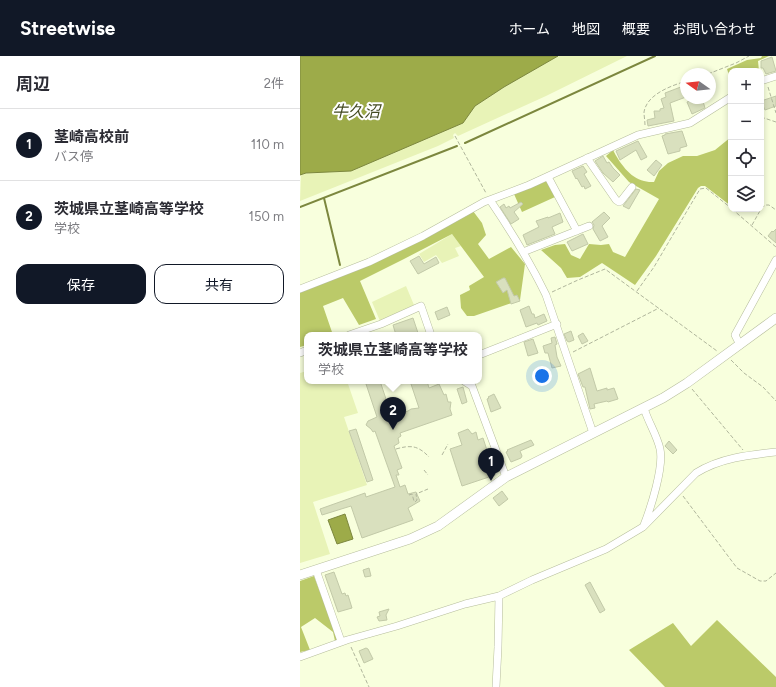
<!DOCTYPE html>
<html lang="ja">
<head>
<meta charset="utf-8">
<style>
  body { margin:0; font-family:Figtree,"Noto Sans JP",sans-serif; background:#f7f7f7; color:#2b2b33 }
  .controls { position:absolute; right:12px; top:12px; display:grid; overflow:hidden; border-radius:8px; box-shadow:0 2px 6px #0003 }
  .controls button { width:36px; height:36px; display:grid; place-items:center; padding:0; border:0; border-bottom:1px solid #e1e1e2; background:#fff; color:#2b2b33; font:20px sans-serif }
  .compass { position:absolute; left:380px; top:12px; width:36px; height:36px; border-radius:50%; background:#fff; box-shadow:0 2px 6px #0003; rotate:285deg }
  .you { position:absolute; left:242px; top:320px; width:14px; height:14px; margin:-10px; border:3px solid #fff; border-radius:50%; background:#1a73e8; box-shadow:0 0 0 6px #1a73e833 }
  .badge { display:grid; place-items:center; width:26px; height:26px; border-radius:50%; background:#111827; color:#fff; font-size:13px; font-weight:700 }
  .pin { position:absolute; translate:-50% -33px; filter:drop-shadow(0 1px 2px #0008) }
  .pin::after { content:''; position:absolute; top:21px; width:14px; height:12px; background:inherit; clip-path:polygon(0 0,100% 0,50% 100%) }
  .popup { position:absolute; left:4px; top:276px; width:178px; height:52px; box-sizing:border-box; display:grid; place-content:center; border-radius:8px; background:#fff; filter:drop-shadow(0 1px 3px #0005); font-size:13px; white-space:nowrap; color:#7c7c81 }
  .popup b { font-size:15px; color:#2b2b33 }
  .popup::after { content:''; position:absolute; left:50%; top:100%; margin-left:-8px; border:8px solid transparent; border-top-color:#fff }
  .list { margin:0; padding:0; list-style:none }
  h2 { display:flex; justify-content:space-between; align-items:center; height:52px; margin:0; padding:0 16px; font-size:17px }
  h2 small { font-size:13px; font-weight:400; color:#7c7c81 }
  .list li { display:grid; grid-template-columns:26px 1fr auto; gap:12px; align-items:center; box-sizing:border-box; height:72px; padding:0 16px; border-top:1px solid #e1e1e2 }
  .list b { display:block; font-size:15px; white-space:nowrap }
  .list p { margin:0; font-size:13px; white-space:nowrap; color:#7c7c81 }
  .list em { font-size:13px; font-style:normal; color:#7c7c81 }
  .actions { display:flex; gap:8px; padding:12px 16px }
  .actions a { flex:1; padding:9px 0; border:1px solid #111827; border-radius:12px; text-align:center; font-size:14px; color:#111827 }
  .actions .main { background:#111827; color:#fff }
  .icon { flex:none; width:22px; height:22px; fill:none; stroke:currentColor; stroke-width:2; stroke-linecap:round; stroke-linejoin:round }
  .map { position:relative; flex:none; width:476px; height:631px; overflow:hidden }
  header { display:flex; align-items:center; gap:24px; box-sizing:border-box; height:56px; padding:0 20px; background:#111827; color:#fff }
  header strong { font-size:19px }
  nav { display:flex; gap:22px; margin-inline-start:auto; font-size:14px }
  main { display:flex }
  aside { flex:1; background:#fff }
  .map>svg:first-child { display:block }
  .green { fill:#e8f3b7 }
  .forest { fill:#bbca69 }
  .water { fill:#9dab49; stroke:#7c873e }
  .lines { fill:none; stroke-linecap:round; stroke-linejoin:round }
  .stream { stroke:#7c873e; stroke-width:2 }
  .building { fill:#d9e0be; stroke:#c2c9a8 }
  .minor-casing { stroke:#b6bd9c; stroke-width:8 }
  .tertiary-casing { stroke:#b6bd9c; stroke-width:10 }
  .path { stroke:#b0b69c; stroke-width:1; stroke-dasharray:4 2; stroke-linecap:butt }
  .minor { stroke:#fff; stroke-width:7 }
  .tertiary { stroke:#fff; stroke-width:9 }
  .labels { text-anchor:middle; dominant-baseline:central; stroke-width:4; stroke-linejoin:round; paint-order:stroke }
  .water-label { font-size:16px; font-style:italic; fill:#434a21; stroke:#fff }
</style>
</head>
<body>
<header>
<strong>Streetwise</strong>
<nav><a>ホーム</a><a>地図</a><a>概要</a><a>お問い合わせ</a></nav>
</header>
<main>
<aside>
<h2>周辺<small>2件</small></h2>
<ul class="list">
<li><span class="badge">1</span><div><b>茎崎高校前</b><p>バス停</p></div><em>110 m</em></li>
<li><span class="badge">2</span><div><b>茨城県立茎崎高等学校</b><p>学校</p></div><em>150 m</em></li>
</ul>
<div class="actions"><a class="main">保存</a><a>共有</a></div>
</aside>
<div class="map">
<svg width="476" height="631" viewBox="0 0 476 631">
  <rect width="100%" height="100%" fill="#f8ffdd"/>
  <path class="green" d="M 258,0 L 327,0 L 246,40 L 158,80 L 155,77 L 153,79 L 154,82 L 138,90 L 0,145 L 1,119 L 163,67 L 175,50 L 204,31 Z
    M 152,178 L 161,190 L 155,192 L 159,200 L 142,207 L 136,199 L 124,206 L 119,198 Z
    M 106,230 L 114,249 L 80,265 L 72,246 Z
    M 7,315 L 7,325 L 47,325 L 58,357 L 44,361 L 67,429 L 13,446 L 30,498 L 0,507 L 0,317 Z"/>
  <path class="forest" d="M 462,0 L 469,0 L 458,5 L 459,15 L 431,15 L 431,25 L 427,13 L 447,4 L 461,2 Z
    M 431,81 L 431,150 L 405,130 L 401,130 L 398,132 L 356,200 L 335,229 L 302,207 L 280,221 L 267,222 L 261,212 L 241,194 L 255,189 L 265,188 L 271,199 L 280,203 L 289,188 L 301,189 L 309,188 L 313,196 L 325,201 L 359,143 L 329,126 L 306,100 L 313,94 C 319,106 330,122 344,125 C 347,126 351,126 354,126 L 359,115 L 368,107 L 383,100 L 397,100 L 415,94 Z
    M 247,123 L 255,141 L 222,156 L 214,138 Z
    M 173,155 L 182,167 L 186,179 L 178,188 L 189,203 L 211,191 L 225,208 L 220,244 L 174,260 L 167,260 L 161,252 L 160,239 L 170,234 L 169,230 L 184,221 L 152,178 L 104,203 L 60,225 L 76,263 L 59,269 L 43,242 L 23,250 L 33,279 L 7,279 L 7,289 L 0,291 L 0,236 Z
    M 14,520 L 38,584 L 35,585 L 33,576 L 15,562 L 1,571 L 10,594 L 0,596 L 0,525 Z
    M 417,564 L 476,621 L 476,631 L 365,631 L 329,594 L 373,567 L 391,590 Z"/>
  <path class="water" d="M 0,0 L 258,0 L 204,31 L 175,50 L 163,67 L 51,115 L 6,117 L 0,119 Z
    M 45,458 L 53,483 L 37,488 L 28,464 Z"/>
  <g class="lines">
    <path class="stream" d="M 165,87 L 355,0
      M 24,142 L 40,209
      M 0,151 L 157,90"/>
  </g>
  <path class="building" d="M 472,1 L 476,15 L 466,18 L 463,12 L 461,12 L 461,5 Z
    M 386,29 L 386,41 L 370,47 L 374,65 L 348,70 L 347,64 L 355,62 L 354,55 L 360,55 L 360,53 L 364,52 L 361,43 L 366,41 L 365,37 Z
    M 476,40 L 476,50 L 465,54 L 461,45 Z
    M 397,42 L 402,42 L 405,52 L 392,58 L 387,46 Z
    M 382,75 L 387,90 L 380,92 L 380,95 L 368,98 L 362,80 L 365,79 L 365,78 Z
    M 338,85 L 347,101 L 341,104 L 336,94 L 320,104 L 316,95 Z
    M 303,100 L 307,107 L 309,106 L 313,112 L 320,119 L 313,126 L 303,117 L 295,105 Z
    M 356,104 L 362,109 L 354,120 L 347,114 Z
    M 283,110 L 287,116 L 284,118 L 291,130 L 285,133 L 284,130 L 282,131 L 277,122 L 276,123 L 272,115 Z
    M 336,133 L 340,134 L 329,153 L 323,150 Z
    M 221,146 L 223,148 L 214,156 L 219,163 L 211,168 L 200,151 L 204,148 L 206,152 L 209,150 L 210,152 Z
    M 304,156 L 310,162 L 302,170 L 308,181 L 300,185 L 293,173 L 294,169 L 292,166 Z
    M 260,157 L 263,166 L 252,171 L 255,178 L 227,189 L 223,179 L 239,171 L 236,165 L 248,161 L 248,162 Z
    M 476,173 L 476,187 L 468,180 L 472,175 L 473,176 Z
    M 283,178 L 288,188 L 272,195 L 267,186 Z
    M 119,200 L 124,208 L 136,201 L 139,207 L 118,218 L 110,205 Z
    M 203,222 L 205,222 L 214,240 L 217,239 L 220,245 L 211,248 L 207,234 L 203,237 L 196,226 Z
    M 229,250 L 232,258 L 234,258 L 235,262 L 244,258 L 247,265 L 238,269 L 237,267 L 226,271 L 220,254 Z
    M 147,251 L 150,259 L 138,264 L 135,256 Z
    M 113,262 L 118,277 L 112,279 L 96,279 L 93,269 Z
    M 271,275 L 274,284 L 269,286 L 267,285 L 264,278 Z
    M 283,277 L 288,285 L 282,288 L 278,280 Z
    M 255,281 L 257,288 L 255,289 L 257,301 L 261,310 L 252,312 L 248,297 L 245,297 L 243,290 L 252,287 L 251,282 Z
    M 233,283 L 238,297 L 228,300 L 224,286 Z
    M 290,312 L 297,335 L 307,332 L 307,334 L 314,332 L 318,343 L 308,346 L 307,345 L 294,348 L 295,352 L 290,353 L 285,331 L 283,331 L 278,318 Z
    M 65,325 L 80,325 L 92,361 L 97,357 L 102,357 L 108,355 L 111,353 L 119,352 L 110,325 L 127,325 L 129,332 L 139,328 L 144,339 L 146,338 L 148,346 L 151,346 L 150,353 L 152,359 L 100,377 L 101,380 L 98,382 L 99,387 L 94,390 L 102,412 L 97,414 L 99,419 L 96,419 L 100,431 L 105,429 L 108,438 L 116,436 L 120,445 L 108,452 L 113,464 L 62,482 L 51,450 L 22,459 L 20,453 L 65,437 L 66,441 L 95,431 L 75,375 L 73,376 L 71,373 L 66,369 L 68,365 L 77,361 Z
    M 163,331 L 167,346 L 162,348 L 157,333 Z
    M 194,338 L 201,352 L 191,356 L 187,343 L 189,342 L 188,341 Z
    M 56,373 L 73,424 L 67,426 L 49,375 Z
    M 168,373 L 172,378 L 176,376 L 178,384 L 183,382 L 195,419 L 162,430 L 150,393 L 162,389 L 158,377 Z
    M 231,384 L 234,389 L 220,395 L 222,400 L 221,402 L 211,406 L 206,396 L 208,395 L 207,394 Z
    M 369,385 L 377,394 L 373,398 L 365,390 Z
    M 202,435 L 208,443 L 199,450 L 193,442 Z
    M 69,512 L 71,520 L 65,521 L 63,514 Z
    M 34,516 L 42,538 L 45,537 L 46,540 L 48,539 L 52,552 L 38,556 L 25,519 Z
    M 290,526 L 305,554 L 300,557 L 285,529 Z
    M 89,553 L 86,559 L 87,564 L 79,565 L 77,561 L 80,560 L 79,556 Z
    M 66,592 L 68,593 L 73,603 L 64,607 L 59,595 Z"/>
  <g class="lines">
    <defs>
      <path id="minor" d="M 461,25 L 476,20
        M 287,102 L 316,144 L 319,146 L 321,145 L 332,131
        M 248,121 L 277,175
        M 190,144 C 211,175 230,206 246,239 L 293,377
        M 223,196 L 289,170
        M 0,233 L 69,206 L 123,180 L 184,146 L 229,129 L 338,79 L 390,67 L 431,41
        M 49,279 L 81,268 L 121,250 L 131,279
        M 440,289 L 435,279 L 476,204
        M 0,297 L 7,294
        M 179,299 L 257,268
        M 164,325 L 172,330 L 206,421
        M 344,352 C 348,366 357,379 360,393 C 364,411 351,451 344,469
        M 16,514 L 41,585
        M 0,601 L 47,584 L 97,570 L 165,548 L 199,540 L 232,524 L 306,493 L 343,471 L 396,417 C 420,402 448,399 476,396
        M 196,631 L 198,591 L 199,540"/>
      <path id="tertiary" d="M 0,519 L 110,483 L 138,470 L 206,421 L 363,342 L 387,327 L 476,262"/>
    </defs>
    <use href="#minor" class="minor-casing"/>
    <use href="#tertiary" class="tertiary-casing"/>
    <path class="path" d="M 408,18 L 436,7 L 449,0
      M 468,31 L 476,57
      M 461,61 L 476,66
      M 345,69 C 345,65 344,60 344,56 C 347,38 371,30 386,25
      M 155,80 L 186,137
      M 461,152 L 466,149 L 469,149 L 476,154
      M 432,153 L 476,191
      M 452,169 L 461,153
      M 337,235 L 354,211 L 400,133 L 406,132 L 431,152
      M 252,236 L 278,224 L 305,213 L 417,295
      M 273,296 L 359,252
      M 431,304 L 444,317 L 463,331 L 476,345
      M 392,333 L 443,394
      M 96,393 C 110,389 118,389 129,401
      M 142,399 L 148,388
      M 124,414 L 128,419
      M 109,439 L 112,438 L 114,445 L 115,446 L 117,444 L 116,438 L 128,433
      M 383,440 L 437,512 L 460,525 L 466,525 L 476,517
      M 51,591 L 69,631"/>
    <use href="#minor" class="minor"/>
    <use href="#tertiary" class="tertiary"/>
  </g>
  <g class="labels">
    <g class="water-label">
      <text x="56" y="55">牛久沼</text>
    </g>
  </g>
</svg>
<div class="controls">
<button>+</button>
<button>−</button>
<button><svg class="icon" aria-label="locate" viewBox="0 0 24 24"><circle cx="12" cy="12" r="6"/><path d="M12 2v4M12 18v4M2 12h4M18 12h4"/></svg></button>
<button><svg class="icon" aria-label="layers" viewBox="0 0 24 24"><path d="M12 4l9 5-9 5-9-5zM3 14l9 5 9-5"/></svg></button>
</div>
<svg class="compass" viewBox="-18 -18 36 36"><path d="M0-13l5 13h-10z" fill="#e53935"/><path d="M0 13l5-13h-10z" fill="#7c7c81"/></svg>
<div class="you"></div>
<div class="pin badge" style="left:191px;top:425px">1</div>
<div class="pin badge" style="left:93px;top:374px">2</div>
<div class="popup"><b>茨城県立茎崎高等学校</b>学校</div>
</div>
</main>
</body>
</html>
